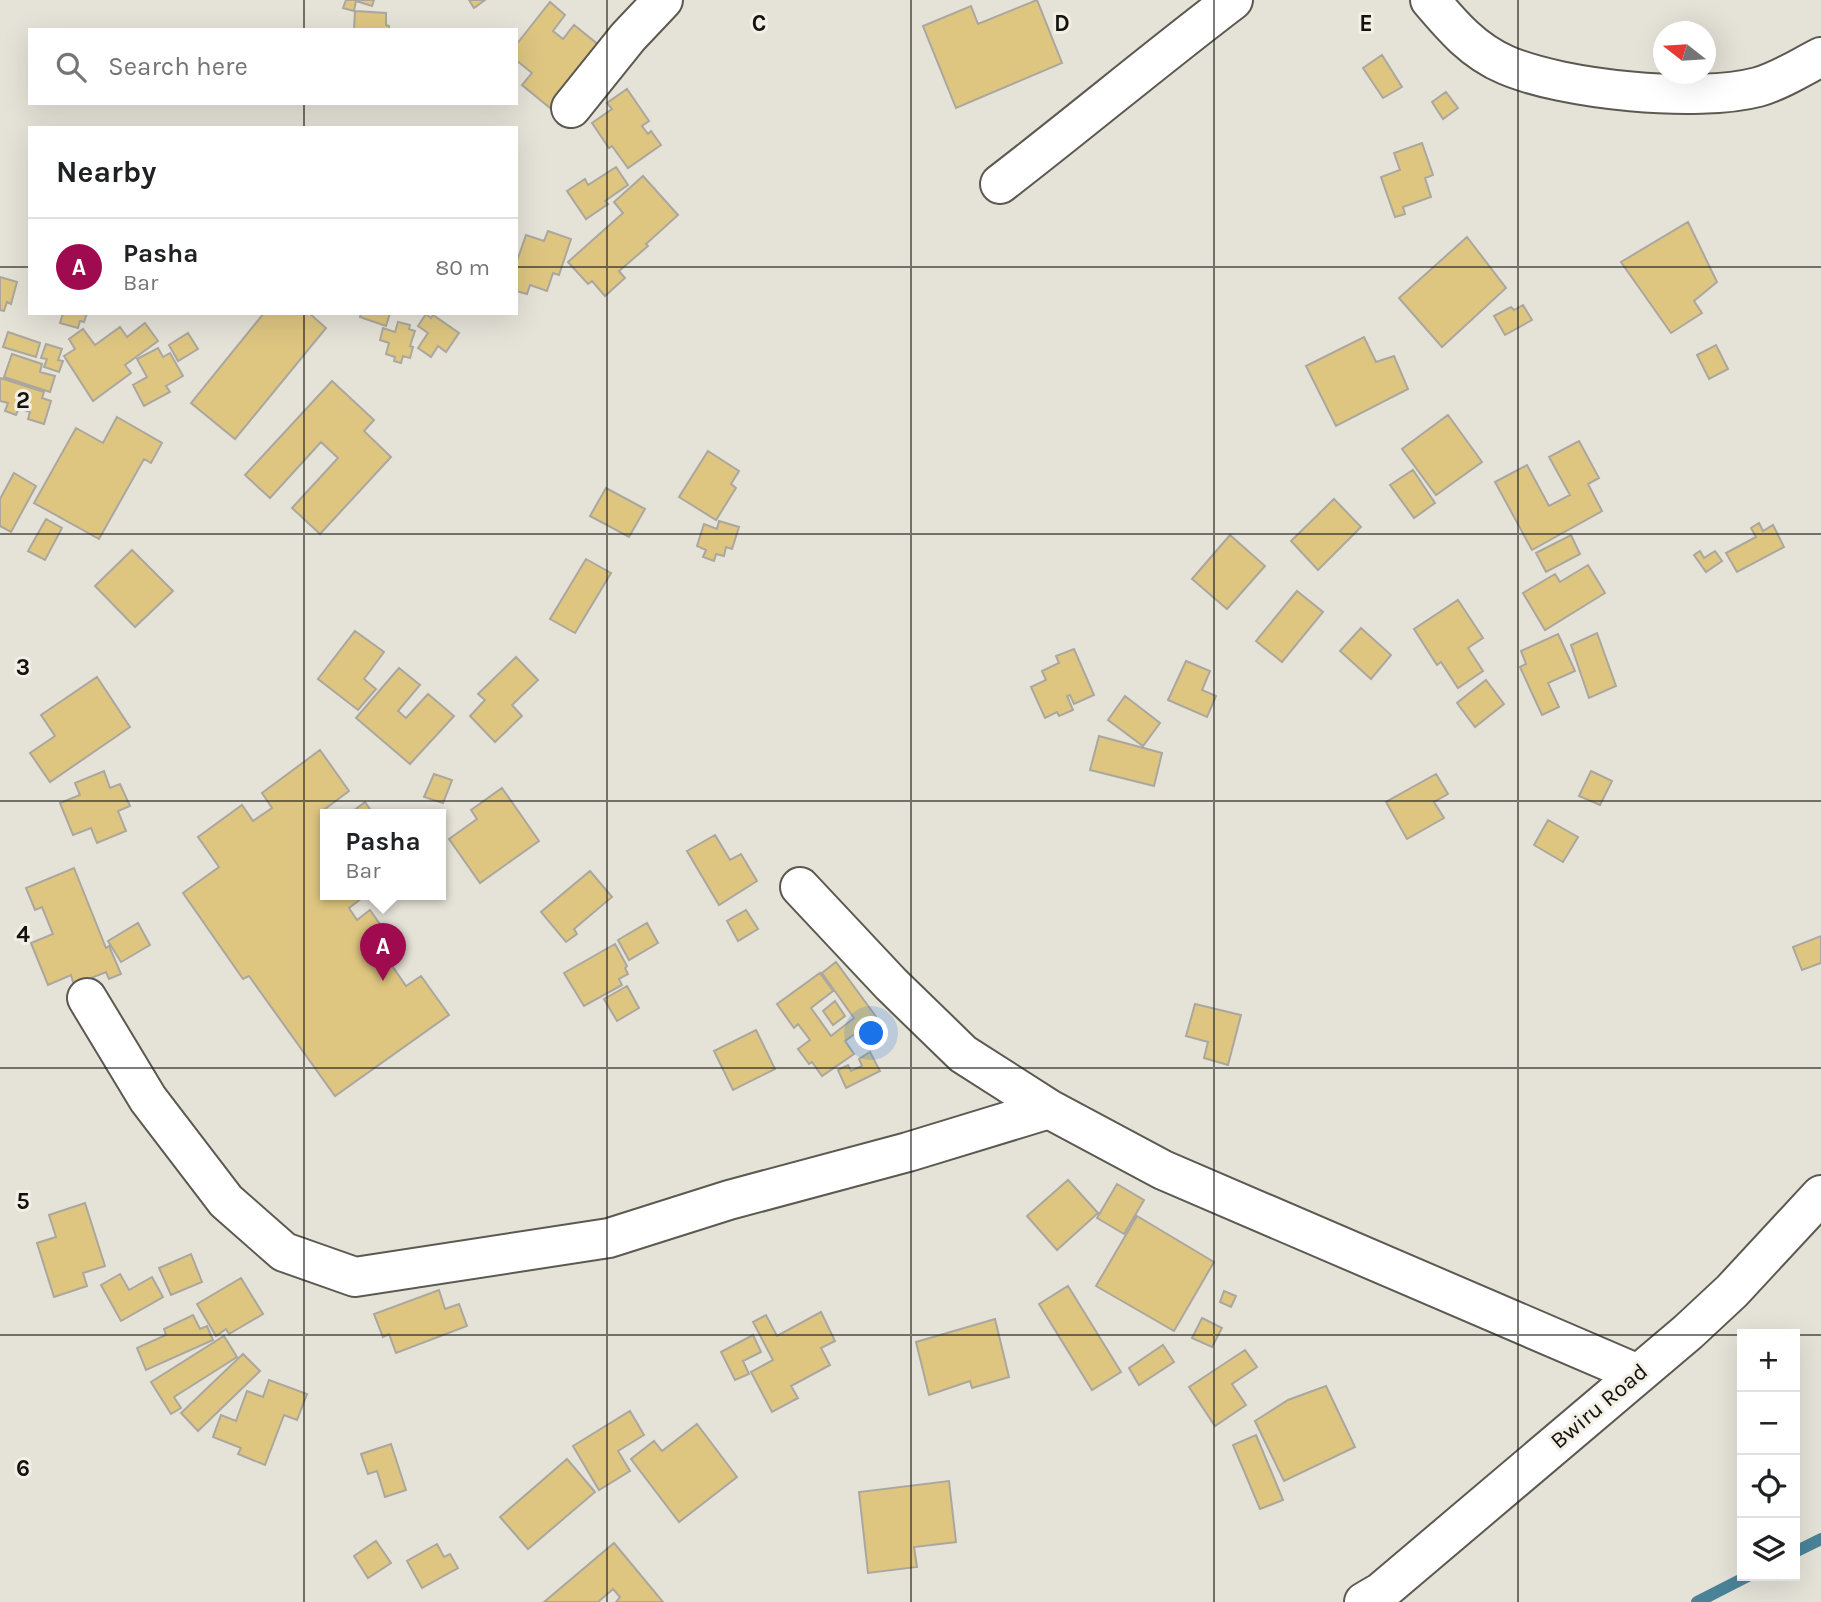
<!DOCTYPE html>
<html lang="en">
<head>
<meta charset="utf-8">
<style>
  body { margin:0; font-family:Karla,sans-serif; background:#f2f2f2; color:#202124 }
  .controls { position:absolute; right:21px; bottom:21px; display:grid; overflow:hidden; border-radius:0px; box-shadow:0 7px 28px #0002 }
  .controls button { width:63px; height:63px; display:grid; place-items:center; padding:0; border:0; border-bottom:2px solid #e0e0e0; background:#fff; color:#202124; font:35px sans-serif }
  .compass { position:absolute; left:1653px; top:21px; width:63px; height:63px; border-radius:50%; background:#fff; box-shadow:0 7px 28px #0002; rotate:287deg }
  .you { position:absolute; left:872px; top:1034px; width:24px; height:24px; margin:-18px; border:5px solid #fff; border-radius:50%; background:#1a73e8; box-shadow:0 0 0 10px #1a73e833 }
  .badge { display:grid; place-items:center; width:46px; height:46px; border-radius:50%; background:#a00b50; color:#fff; font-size:23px; font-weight:700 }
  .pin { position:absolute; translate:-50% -58px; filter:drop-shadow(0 2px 4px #0008) }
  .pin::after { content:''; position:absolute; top:37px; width:24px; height:21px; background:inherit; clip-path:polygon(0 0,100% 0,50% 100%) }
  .popup { position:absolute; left:320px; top:809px; width:126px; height:91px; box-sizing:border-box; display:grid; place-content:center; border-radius:0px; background:#fff; filter:drop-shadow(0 2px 5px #0005); font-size:23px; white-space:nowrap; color:#757577 }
  .popup b { font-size:26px; color:#202124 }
  .popup::after { content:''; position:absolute; left:50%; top:100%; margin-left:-14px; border:14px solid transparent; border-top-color:#fff }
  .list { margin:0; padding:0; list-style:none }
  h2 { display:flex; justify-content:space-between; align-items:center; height:91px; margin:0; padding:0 28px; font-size:30px }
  h2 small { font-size:23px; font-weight:400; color:#757577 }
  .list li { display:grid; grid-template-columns:46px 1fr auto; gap:21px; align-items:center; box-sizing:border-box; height:98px; padding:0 28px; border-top:2px solid #e0e0e0 }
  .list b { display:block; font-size:26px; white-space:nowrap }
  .list p { margin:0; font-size:23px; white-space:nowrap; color:#757577 }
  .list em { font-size:23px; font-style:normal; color:#757577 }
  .icon { flex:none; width:38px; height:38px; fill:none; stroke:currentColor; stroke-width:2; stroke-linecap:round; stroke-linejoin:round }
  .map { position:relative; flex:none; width:1821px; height:1602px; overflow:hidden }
  .search { position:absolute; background:#fff; box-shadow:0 7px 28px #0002; left:28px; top:28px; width:490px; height:77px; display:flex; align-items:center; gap:18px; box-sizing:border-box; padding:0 24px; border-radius:0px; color:#757577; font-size:26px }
  .panel { position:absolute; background:#fff; box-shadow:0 7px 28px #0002; left:28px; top:126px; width:490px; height:189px; border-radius:0px }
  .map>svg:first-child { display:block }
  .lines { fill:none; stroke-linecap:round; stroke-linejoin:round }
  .stream { stroke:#4a8398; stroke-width:12 }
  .building { fill:#dec681; stroke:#aba79e; stroke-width:2 }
  .minor-casing { stroke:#5c5951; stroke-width:42 }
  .minor { stroke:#fff; stroke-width:38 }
  .grid { fill:none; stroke:#13120f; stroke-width:2; stroke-opacity:0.55 }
  .labels { text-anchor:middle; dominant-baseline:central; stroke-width:6; stroke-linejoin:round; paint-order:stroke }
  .street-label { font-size:23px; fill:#13120f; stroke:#f2efe5 }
  .grid-label { font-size:23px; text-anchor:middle; font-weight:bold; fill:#13120f; stroke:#f2efe5; stroke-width:6; stroke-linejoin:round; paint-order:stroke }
</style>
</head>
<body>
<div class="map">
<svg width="1821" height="1602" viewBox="0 0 1821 1602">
  <rect width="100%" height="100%" fill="#e5e2d8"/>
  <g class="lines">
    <path class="stream" d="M 1795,1552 L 1821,1539
      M 1697,1602 L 1748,1576"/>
  </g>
  <path class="building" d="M 346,0 L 374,0 L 372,6 L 356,1 L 354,11 L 343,8 Z
    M 469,0 L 485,0 L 474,8 Z
    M 1037,0 L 1062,63 L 956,108 L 923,26 L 971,6 L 978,24 Z
    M 550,2 L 565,15 L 553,31 L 563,39 L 574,25 L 605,50 L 555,112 L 522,85 L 532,73 L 516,60 L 516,45 Z
    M 355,11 L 386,13 L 386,25 L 389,26 L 389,30 L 354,30 Z
    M 1382,55 L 1402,87 L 1383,98 L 1363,68 Z
    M 627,89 L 649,121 L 642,126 L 648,134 L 651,131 L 661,145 L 628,168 L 612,146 L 609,148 L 592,123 L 612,109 L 607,103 Z
    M 1446,92 L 1458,108 L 1443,119 L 1432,102 Z
    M 1422,143 L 1433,175 L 1425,178 L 1431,197 L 1403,207 L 1405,214 L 1395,217 L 1381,177 L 1400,170 L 1394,153 Z
    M 616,167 L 628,185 L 605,201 L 608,204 L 586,219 L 567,191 L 585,179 L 588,185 Z
    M 643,176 L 678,215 L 646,244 L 648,246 L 619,271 L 625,278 L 605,296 L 592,281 L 588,284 L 568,262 L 623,213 L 614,202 Z
    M 1688,222 L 1717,282 L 1694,301 L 1702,313 L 1671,333 L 1621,262 Z
    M 548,231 L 571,239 L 559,275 L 553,273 L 547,291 L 530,285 L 527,294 L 516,291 L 516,264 L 526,235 L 544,241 Z
    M 1467,237 L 1506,288 L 1442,347 L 1399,298 Z
    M 0,277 L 17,282 L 11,304 L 7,302 L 4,311 L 0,310 Z
    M 1523,305 L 1532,320 L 1505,335 L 1494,316 L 1511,307 L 1514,310 Z
    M 63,313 L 87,313 L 84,322 L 80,321 L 78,328 L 60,323 Z
    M 264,313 L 309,313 L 326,328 L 235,439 L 191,403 Z
    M 361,313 L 390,313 L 386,326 L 360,317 Z
    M 426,314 L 431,318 L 433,315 L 459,333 L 446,352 L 438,346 L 431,357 L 418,348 L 428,333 L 418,326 Z
    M 398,322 L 410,325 L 409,329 L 415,331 L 410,346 L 413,347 L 410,358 L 403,356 L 401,363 L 394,361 L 395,357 L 386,354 L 389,343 L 380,340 L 383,328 L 395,332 Z
    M 145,323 L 158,341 L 125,365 L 131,373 L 93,401 L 64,356 L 75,349 L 69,339 L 83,329 L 95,345 L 120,327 L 127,337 Z
    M 8,332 L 40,343 L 36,357 L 3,347 Z
    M 188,333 L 198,349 L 178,361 L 169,345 Z
    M 1364,337 L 1376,362 L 1394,356 L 1408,389 L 1336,426 L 1306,366 Z
    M 46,344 L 62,349 L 58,360 L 63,361 L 59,372 L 44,367 L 47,359 L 41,358 Z
    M 1716,345 L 1728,369 L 1709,379 L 1697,355 Z
    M 158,348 L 163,357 L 170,353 L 183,376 L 166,386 L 170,392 L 144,406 L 133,385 L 147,377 L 137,359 Z
    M 12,354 L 42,364 L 40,372 L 55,376 L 50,392 L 4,377 Z
    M 0,378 L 44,392 L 42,398 L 51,401 L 44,424 L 28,419 L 30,412 L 19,408 L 16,415 L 5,411 L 8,403 L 0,401 Z
    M 332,381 L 374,420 L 364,431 L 391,457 L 320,534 L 292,508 L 338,458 L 321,442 L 270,498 L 245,475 Z
    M 1448,415 L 1482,462 L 1436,495 L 1402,449 Z
    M 117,417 L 162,443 L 151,463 L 144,459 L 99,539 L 34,503 L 76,428 L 103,443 Z
    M 1579,441 L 1599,478 L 1588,484 L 1602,511 L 1532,550 L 1495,482 L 1527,465 L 1549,506 L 1570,495 L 1549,457 Z
    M 708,451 L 739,471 L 731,484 L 736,488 L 716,520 L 679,497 Z
    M 1413,470 L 1435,503 L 1414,518 L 1390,485 Z
    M 14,473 L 36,486 L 11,532 L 0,526 L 0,499 Z
    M 606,488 L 645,509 L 629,537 L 590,516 Z
    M 1334,499 L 1361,527 L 1318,570 L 1291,541 Z
    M 46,519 L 62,528 L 45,560 L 28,551 Z
    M 719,521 L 739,527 L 732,549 L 726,547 L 724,556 L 716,554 L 714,561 L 703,557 L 706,550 L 697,546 L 704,524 L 717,529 Z
    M 1759,523 L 1763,531 L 1773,525 L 1784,547 L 1737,572 L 1726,553 L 1756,537 L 1751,528 Z
    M 1230,535 L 1265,566 L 1227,609 L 1192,579 Z
    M 1571,535 L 1580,554 L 1546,572 L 1536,553 Z
    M 132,550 L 173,591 L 135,627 L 95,586 Z
    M 1700,551 L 1704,558 L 1715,551 L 1722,561 L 1706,572 L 1694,555 Z
    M 586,559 L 611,573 L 575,633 L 550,619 Z
    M 1588,565 L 1605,593 L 1545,630 L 1523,593 L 1555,574 L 1560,582 Z
    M 1297,591 L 1323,612 L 1282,662 L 1256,641 Z
    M 1458,600 L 1483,638 L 1468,648 L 1483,671 L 1458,688 L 1441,662 L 1437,665 L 1414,629 Z
    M 1361,628 L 1391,655 L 1371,679 L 1340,651 Z
    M 355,631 L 384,652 L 364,679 L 376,689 L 358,710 L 318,679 Z
    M 1597,633 L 1616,686 L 1589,698 L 1571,645 Z
    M 1558,634 L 1575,671 L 1548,683 L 1559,707 L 1542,715 L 1520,667 L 1526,664 L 1521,651 Z
    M 1074,649 L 1094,695 L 1074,704 L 1070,695 L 1067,696 L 1073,710 L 1059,716 L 1057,712 L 1045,718 L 1031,687 L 1046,680 L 1042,671 L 1059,663 L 1056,656 Z
    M 516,657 L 538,680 L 512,705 L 522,716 L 495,742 L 470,716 L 485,700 L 478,694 Z
    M 1186,661 L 1210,671 L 1202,690 L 1216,696 L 1207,717 L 1168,700 Z
    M 399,668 L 420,685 L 398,711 L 406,718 L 428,694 L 454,716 L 410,764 L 356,718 Z
    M 97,677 L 130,727 L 50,782 L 30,753 L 55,736 L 41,715 Z
    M 1486,680 L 1504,704 L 1475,727 L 1457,703 Z
    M 1125,696 L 1160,723 L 1143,746 L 1108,720 Z
    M 1099,736 L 1162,753 L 1154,786 L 1090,770 Z
    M 320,750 L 349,791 L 321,812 L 325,818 L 325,895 L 366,895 L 349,908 L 357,920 L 370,910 L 391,940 L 380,948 L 406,986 L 421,976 L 449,1015 L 335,1096 L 249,976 L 243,979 L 183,893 L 219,867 L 198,837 L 242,805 L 253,821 L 272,808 L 262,793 Z
    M 104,771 L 110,788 L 120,784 L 130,806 L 118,811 L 126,831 L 97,843 L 91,828 L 73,835 L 60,803 L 80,795 L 75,783 Z
    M 1591,771 L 1612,781 L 1600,805 L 1579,796 Z
    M 434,774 L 452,780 L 443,803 L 424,797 Z
    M 1436,774 L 1448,794 L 1434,802 L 1444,818 L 1407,839 L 1386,802 Z
    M 502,788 L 539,841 L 480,883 L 449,839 L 477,819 L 471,810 Z
    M 365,802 L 374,815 L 348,815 Z
    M 1548,820 L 1578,837 L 1563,862 L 1534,845 Z
    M 715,835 L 730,860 L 741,854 L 757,881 L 719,905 L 687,851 Z
    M 74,868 L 106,948 L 109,946 L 121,974 L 109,979 L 106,972 L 74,985 L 71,975 L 48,985 L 31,943 L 53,934 L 42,907 L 35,910 L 26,888 Z
    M 590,871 L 612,897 L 574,929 L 577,934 L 566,942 L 541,912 Z
    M 746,910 L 758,929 L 738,941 L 727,921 Z
    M 138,923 L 150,945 L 121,962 L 108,941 Z
    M 647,923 L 658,943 L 629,960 L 618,940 Z
    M 1821,936 L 1821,963 L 1802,970 L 1793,947 Z
    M 615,944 L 627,966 L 625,968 L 628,974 L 619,979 L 622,985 L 584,1006 L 564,973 Z
    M 836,962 L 877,1018 L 845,1041 L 854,1054 L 822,1076 L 812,1062 L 809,1064 L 798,1049 L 810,1040 L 798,1024 L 794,1028 L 777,1004 L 820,973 L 833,991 L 811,1008 L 831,1036 L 854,1018 L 822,973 Z
    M 627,986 L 639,1008 L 617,1021 L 604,999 Z
    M 835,1001 L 845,1016 L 833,1025 L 823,1011 Z
    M 1195,1004 L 1241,1015 L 1228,1065 L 1204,1058 L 1208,1042 L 1186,1036 Z
    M 756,1030 L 775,1069 L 733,1090 L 714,1051 Z
    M 870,1052 L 880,1071 L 846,1088 L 838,1070 L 848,1065 L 851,1071 L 862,1066 L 859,1059 Z
    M 1068,1180 L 1098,1213 L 1057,1250 L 1027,1216 Z
    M 1117,1184 L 1144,1200 L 1124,1234 L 1097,1218 Z
    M 85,1203 L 105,1266 L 83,1273 L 87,1286 L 54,1297 L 37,1243 L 56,1237 L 49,1215 Z
    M 1137,1216 L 1214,1262 L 1174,1331 L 1096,1286 Z
    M 191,1254 L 202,1282 L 171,1295 L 159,1268 Z
    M 120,1274 L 129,1290 L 152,1277 L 163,1297 L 121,1321 L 101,1285 Z
    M 241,1278 L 263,1314 L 229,1334 L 226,1329 L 216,1336 L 197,1304 Z
    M 1068,1286 L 1121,1372 L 1092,1390 L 1039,1304 Z
    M 439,1290 L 445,1309 L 459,1304 L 467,1326 L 396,1353 L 389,1334 L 383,1337 L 374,1314 Z
    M 1224,1291 L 1236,1296 L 1231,1307 L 1220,1302 Z
    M 821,1312 L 835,1341 L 821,1348 L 830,1365 L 791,1386 L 798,1398 L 772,1412 L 751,1372 L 773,1360 L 753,1322 L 766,1315 L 777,1336 Z
    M 193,1315 L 200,1329 L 207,1326 L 213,1340 L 146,1370 L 137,1348 L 166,1335 L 164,1329 Z
    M 1202,1318 L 1222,1328 L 1212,1347 L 1192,1338 Z
    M 995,1319 L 1009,1377 L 972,1388 L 970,1381 L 929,1395 L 916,1342 Z
    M 753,1335 L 761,1352 L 743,1361 L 749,1374 L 735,1380 L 721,1352 Z
    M 224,1336 L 237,1357 L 174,1397 L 181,1408 L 171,1414 L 151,1382 Z
    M 1163,1345 L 1174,1362 L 1139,1385 L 1129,1368 Z
    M 1245,1350 L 1257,1367 L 1232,1384 L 1246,1405 L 1215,1426 L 1189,1387 Z
    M 243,1354 L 260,1371 L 198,1431 L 181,1413 Z
    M 269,1380 L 307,1394 L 297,1420 L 284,1415 L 265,1465 L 238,1454 L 241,1448 L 213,1437 L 221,1415 L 236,1421 L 247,1391 L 263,1397 Z
    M 1326,1386 L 1355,1447 L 1284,1481 L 1255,1421 L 1288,1400 Z
    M 630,1411 L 644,1435 L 618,1451 L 630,1471 L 599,1490 L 573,1446 Z
    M 697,1424 L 737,1477 L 679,1522 L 631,1459 L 654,1441 L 662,1451 Z
    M 1256,1435 L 1283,1500 L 1260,1509 L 1233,1445 Z
    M 391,1444 L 406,1490 L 385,1497 L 377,1471 L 368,1474 L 361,1454 Z
    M 567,1459 L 595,1492 L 528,1549 L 500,1517 Z
    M 949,1481 L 956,1542 L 914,1547 L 917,1567 L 868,1573 L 859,1492 Z
    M 376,1541 L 391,1563 L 368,1578 L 354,1556 Z
    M 614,1543 L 663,1602 L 616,1602 L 620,1597 L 613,1589 L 598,1602 L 544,1602 Z
    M 437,1544 L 444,1557 L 450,1554 L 458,1568 L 422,1588 L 407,1561 Z"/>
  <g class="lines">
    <defs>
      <path id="minor" d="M 1430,0 C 1452,26 1473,51 1506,65 C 1564,90 1697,103 1758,87 C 1780,81 1801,67 1821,57
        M 571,108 L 628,37 L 663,0
        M 1000,184 C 1078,124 1154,60 1233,0
        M 800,887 L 891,984 L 963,1054 L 1049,1109 L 1163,1170 L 1638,1374
        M 87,998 L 148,1099 L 226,1201 L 284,1252 L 355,1277 L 609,1238 L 729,1200 L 908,1152 L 1049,1109
        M 1364,1602 L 1381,1592 L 1688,1332 L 1732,1291 L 1821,1195"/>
    </defs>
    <use href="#minor" class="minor-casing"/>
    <use href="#minor" class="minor"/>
  </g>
  <path class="grid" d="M 304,0 L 304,30M 607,0 L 607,1602M 911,0 L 911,1602M 1214,0 L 1214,1602M 1518,0 L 1518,1602M 304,103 L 304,128M 0,267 L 30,267M 516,267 L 1821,267M 304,313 L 304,1602M 0,534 L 1821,534M 0,801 L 1821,801M 0,1068 L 1821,1068M 0,1335 L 1742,1335M 1795,1335 L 1821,1335"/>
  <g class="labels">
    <g class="street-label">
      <text transform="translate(1599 1406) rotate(-40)">Bwiru Road</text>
    </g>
  </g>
  <g class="grid-label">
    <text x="759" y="31">C</text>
    <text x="1062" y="31">D</text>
    <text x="1366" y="31">E</text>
    <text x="23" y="408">2</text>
    <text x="23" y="675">3</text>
    <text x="23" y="942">4</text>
    <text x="23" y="1209">5</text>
    <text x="23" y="1476">6</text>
  </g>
</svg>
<div class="controls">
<button>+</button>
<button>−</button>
<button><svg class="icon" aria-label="locate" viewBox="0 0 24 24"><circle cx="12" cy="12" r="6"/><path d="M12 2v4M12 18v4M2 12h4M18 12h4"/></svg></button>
<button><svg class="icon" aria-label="layers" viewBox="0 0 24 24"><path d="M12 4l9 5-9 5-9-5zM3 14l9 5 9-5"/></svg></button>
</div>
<svg class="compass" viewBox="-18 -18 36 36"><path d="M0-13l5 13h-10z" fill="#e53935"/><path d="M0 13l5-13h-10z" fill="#757577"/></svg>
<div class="you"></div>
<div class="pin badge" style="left:383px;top:981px">A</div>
<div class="popup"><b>Pasha</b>Bar</div>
<div class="search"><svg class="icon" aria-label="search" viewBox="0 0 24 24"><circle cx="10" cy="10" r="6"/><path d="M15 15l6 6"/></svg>Search here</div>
<section class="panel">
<h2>Nearby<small></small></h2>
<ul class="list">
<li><span class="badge">A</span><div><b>Pasha</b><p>Bar</p></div><em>80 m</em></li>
</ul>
</section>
</div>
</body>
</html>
